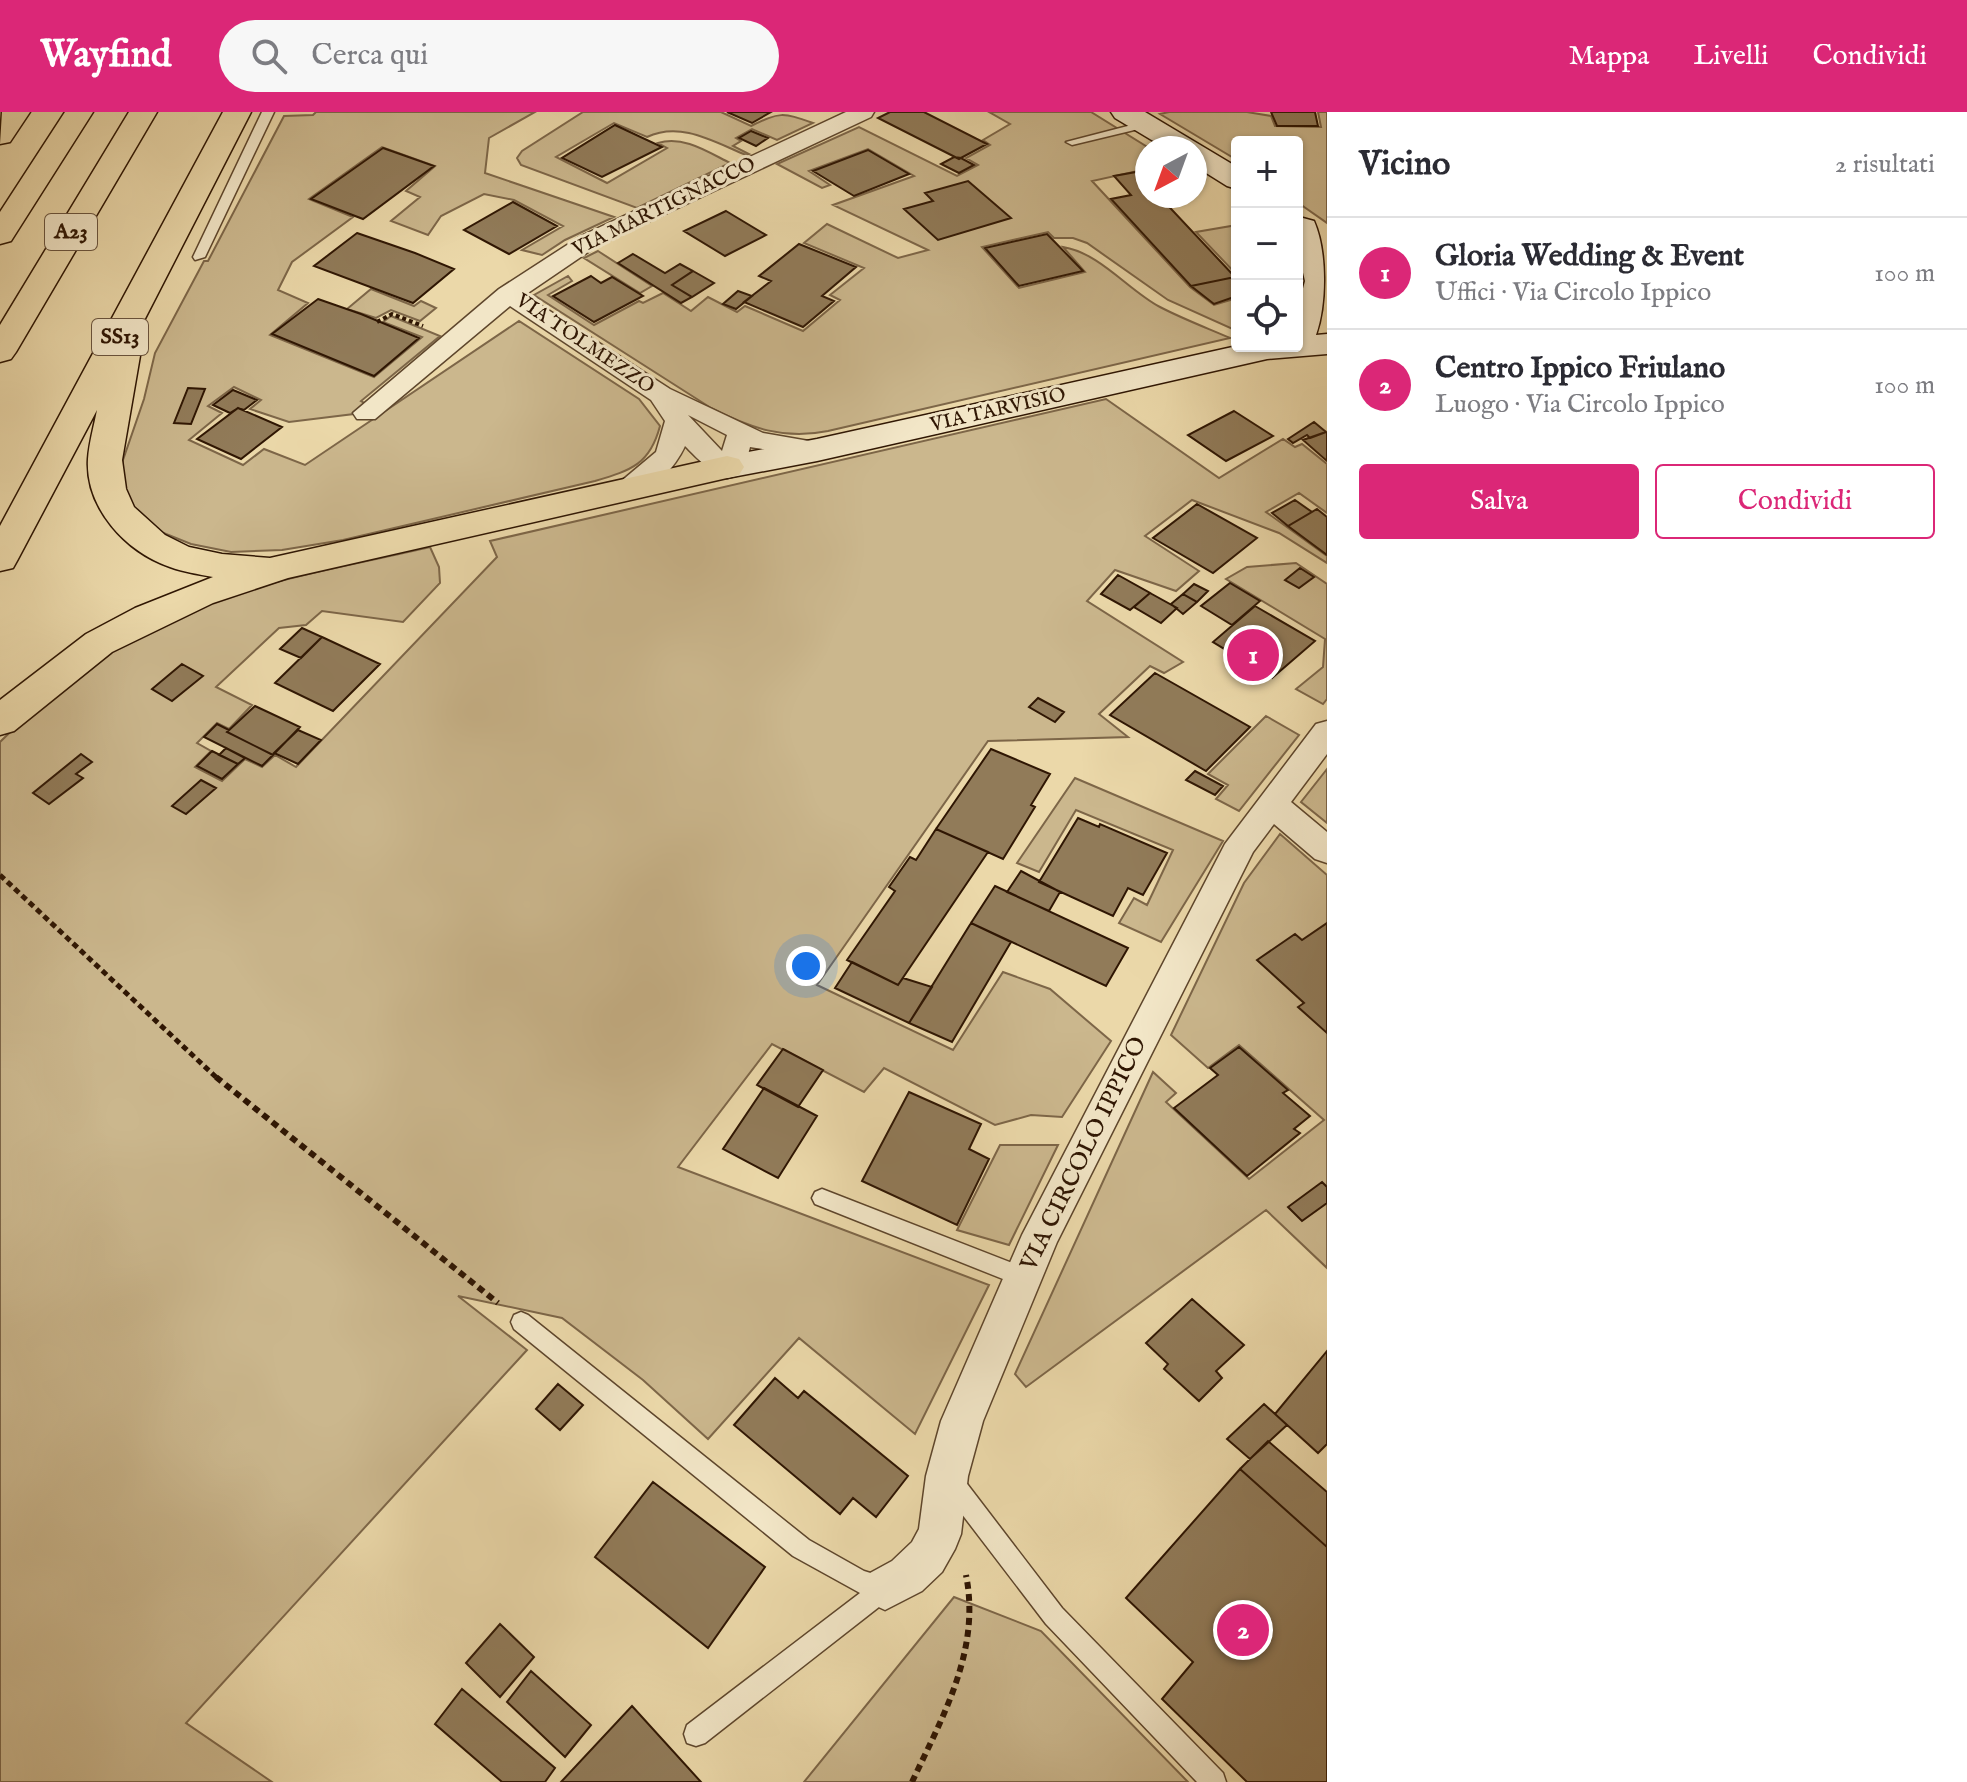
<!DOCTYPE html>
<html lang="it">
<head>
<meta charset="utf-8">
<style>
  body { margin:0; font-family:"IM FELL English",serif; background:#f7f7f7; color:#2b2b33 }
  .controls { position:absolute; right:24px; top:24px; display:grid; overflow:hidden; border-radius:8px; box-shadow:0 2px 6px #0004 }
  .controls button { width:72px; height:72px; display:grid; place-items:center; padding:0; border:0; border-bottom:2px solid #e1e1e2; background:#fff; color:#2b2b33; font:40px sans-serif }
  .compass { position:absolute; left:1135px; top:24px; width:72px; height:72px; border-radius:50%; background:#fff; box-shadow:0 2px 6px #0004; rotate:221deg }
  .you { position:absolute; left:806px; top:854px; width:28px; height:28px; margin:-20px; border:6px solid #fff; border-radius:50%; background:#1a73e8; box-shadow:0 0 0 12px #1a73e833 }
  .badge { display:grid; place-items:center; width:52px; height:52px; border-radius:50%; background:#db2777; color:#fff; font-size:26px; font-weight:700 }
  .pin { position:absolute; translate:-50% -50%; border:4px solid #fff; box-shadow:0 2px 8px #0006 }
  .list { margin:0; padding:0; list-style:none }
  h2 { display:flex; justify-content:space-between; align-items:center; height:104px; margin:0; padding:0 32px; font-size:34px }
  h2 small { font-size:26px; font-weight:400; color:#7c7c81 }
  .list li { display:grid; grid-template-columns:52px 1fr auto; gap:24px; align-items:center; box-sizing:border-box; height:112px; padding:0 32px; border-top:2px solid #e1e1e2 }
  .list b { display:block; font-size:30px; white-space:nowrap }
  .list p { margin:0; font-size:26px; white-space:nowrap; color:#7c7c81 }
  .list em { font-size:26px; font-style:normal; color:#7c7c81 }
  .actions { display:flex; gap:16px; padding:24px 32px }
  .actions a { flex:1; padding:18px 0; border:2px solid #db2777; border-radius:8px; text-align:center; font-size:28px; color:#db2777 }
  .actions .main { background:#db2777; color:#fff }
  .icon { flex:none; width:44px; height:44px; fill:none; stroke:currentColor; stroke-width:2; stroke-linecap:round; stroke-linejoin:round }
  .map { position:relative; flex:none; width:1327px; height:1670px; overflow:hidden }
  header { display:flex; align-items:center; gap:48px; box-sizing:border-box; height:112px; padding:0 40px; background:#db2777; color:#fff }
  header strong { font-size:38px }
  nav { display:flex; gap:44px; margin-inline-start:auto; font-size:28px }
  .search { width:560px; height:72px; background:#f7f7f7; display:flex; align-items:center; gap:20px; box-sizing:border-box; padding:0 28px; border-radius:44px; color:#7c7c81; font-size:30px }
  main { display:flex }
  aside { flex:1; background:#fff }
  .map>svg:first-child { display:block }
  .green { fill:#cbb78d; stroke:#7d6648; stroke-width:2 }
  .building { fill:#917b59; stroke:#2f1603; stroke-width:2 }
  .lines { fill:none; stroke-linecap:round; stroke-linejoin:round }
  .service-casing { stroke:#5e462c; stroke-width:3 }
  .minor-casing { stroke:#5e462c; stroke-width:3 }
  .secondary-casing { stroke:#2f1603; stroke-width:3 }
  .trunk-casing { stroke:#2f1603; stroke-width:3 }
  .motorway-casing { stroke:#2f1603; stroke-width:3 }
  .path-far2 { stroke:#2f1603; stroke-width:4; stroke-dasharray:4 3; stroke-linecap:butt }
  .path-far1 { stroke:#2f1603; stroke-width:5; stroke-dasharray:6 4; stroke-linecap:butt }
  .path { stroke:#2f1603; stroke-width:6; stroke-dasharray:7 5; stroke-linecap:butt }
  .service { fill:#f2e6c7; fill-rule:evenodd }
  .minor { fill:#f2e6c7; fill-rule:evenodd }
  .secondary { fill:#f2e6c7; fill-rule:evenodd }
  .trunk { fill:#ebd8a9; fill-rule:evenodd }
  .motorway { fill:#ebd8a9; fill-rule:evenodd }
  .labels { text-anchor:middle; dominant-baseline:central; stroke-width:6; stroke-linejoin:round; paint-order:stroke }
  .far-street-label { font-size:20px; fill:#2f1603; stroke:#f2e6c7 }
  .shield { fill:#f2e6c7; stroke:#6a543e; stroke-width:2 }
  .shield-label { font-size:22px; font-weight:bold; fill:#2f1603 }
  .street-label { font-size:24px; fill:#2f1603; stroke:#f2e6c7 }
</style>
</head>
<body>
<header>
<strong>Wayfind</strong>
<div class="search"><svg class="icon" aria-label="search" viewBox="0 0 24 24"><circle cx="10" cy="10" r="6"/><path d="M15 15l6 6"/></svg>Cerca qui</div>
<nav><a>Mappa</a><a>Livelli</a><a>Condividi</a></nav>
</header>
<main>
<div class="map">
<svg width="1327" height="1670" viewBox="0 0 1327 1670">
  <rect width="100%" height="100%" fill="#ebd8a9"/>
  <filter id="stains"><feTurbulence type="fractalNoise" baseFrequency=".0025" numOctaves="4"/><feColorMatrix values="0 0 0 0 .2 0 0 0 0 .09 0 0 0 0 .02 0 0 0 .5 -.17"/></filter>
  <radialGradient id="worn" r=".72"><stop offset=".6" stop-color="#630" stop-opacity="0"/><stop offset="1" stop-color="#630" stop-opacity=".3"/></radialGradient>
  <path class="green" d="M 316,0 L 535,0 L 489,26 L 485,61 L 614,105 L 565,128 L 542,143 L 522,138 L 563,114 L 514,88 L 484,82 L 441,104 L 428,123 L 391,109 L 420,85 L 406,79 L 435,54 L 382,35 L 309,87 L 353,105 L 292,150 L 278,178 L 308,191 L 270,223 L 374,265 L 422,225 L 383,210 L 391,204 L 440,224 L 361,289 L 366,292 L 354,302 L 289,310 L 250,297 L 261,288 L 234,275 L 208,294 L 222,301 L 189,328 L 243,353 L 264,337 L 305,353 L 519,209 L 639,287 L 660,314 C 650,352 632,358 595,369 L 343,428 L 282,438 L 231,440 L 191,432 L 156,418 L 132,394 L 121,372 L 123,348 L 144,287 L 155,241 L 204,149 L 208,149 L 284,4 L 313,3 Z
    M 583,0 L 721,0 L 751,14 C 780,0 782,0 813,11 L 777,28 L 752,17 L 736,26 L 741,29 L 733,34 L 749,42 L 746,43 C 714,30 681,9 647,25 L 614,11 L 556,45 L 607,71 L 667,36 L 658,31 C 683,23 708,40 730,51 L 637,96 L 521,53 L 517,46 L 522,39 Z
    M 989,0 L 1091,0 L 1149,36 L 1147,57 L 1092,69 L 1190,175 L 1214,193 L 1237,186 L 1237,219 L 1168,188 L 1087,131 L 1073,126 L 1054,126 L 1048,120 L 982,135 L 1019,176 L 1085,160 L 1063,135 C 1100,141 1128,178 1160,195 C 1183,207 1207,216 1230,226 L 828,319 C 784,328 750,316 711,296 L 534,183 L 568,164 L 572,169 L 548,183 L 594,213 L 639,189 L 643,191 L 663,181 L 691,199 L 708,185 L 737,200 L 745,194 L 803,219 L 840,188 L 830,183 L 864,156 L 804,131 L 827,112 L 898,146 L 928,138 L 833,93 L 914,64 L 868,37 L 809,59 L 830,73 L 822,76 L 777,52 L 859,15 L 957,64 L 978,53 L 966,46 L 990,33 L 983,28 L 1010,12 Z
    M 1169,0 L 1247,0 L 1271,4 L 1275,14 L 1321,15 L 1318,0 L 1327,0 L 1327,111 L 1297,90 L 1297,30 L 1237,30 L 1237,48 L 1160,2 Z
    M 1237,113 L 1237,163 L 1196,120 Z
    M 598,139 L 652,174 L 640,181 L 584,146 Z
    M 371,177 L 414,194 L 421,189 L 436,196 L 420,209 L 391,198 L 376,206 L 347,197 Z
    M 1106,287 L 1219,366 L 1283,327 L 1295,335 L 1302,332 L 1327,352 L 1327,401 L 1299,381 L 1266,400 L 1327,444 L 1327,451 L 1279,421 L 1192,388 L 1145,424 L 1199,459 L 1176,479 L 1115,458 L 1087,489 L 1183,550 L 1164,561 L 1150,554 L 1099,602 L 1128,625 L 988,629 L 817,873 L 953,938 L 1003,860 L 1050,877 L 1111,929 L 1062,1005 L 1031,1003 L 995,1013 L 884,956 L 864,980 L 772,932 L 678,1055 L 989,1173 L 915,1322 L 799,1226 L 708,1327 L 643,1268 L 562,1206 L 458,1184 L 527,1238 L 186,1611 L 272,1670 L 0,1670 L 0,630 C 53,576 130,521 200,494 C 274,466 353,453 430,435 L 439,455 L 440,471 L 403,510 L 322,499 L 306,513 L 279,516 L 216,575 L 252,593 L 229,617 L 217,611 L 197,631 L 211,639 L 195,655 L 222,669 L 245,647 L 262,655 L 275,643 L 296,655 L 497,445 L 490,429 Z
    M 1296,451 L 1327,472 L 1327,587 L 1323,592 L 1296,577 L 1323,555 L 1325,527 L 1226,467 L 1247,455 Z
    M 1266,604 L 1299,623 L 1239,699 L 1216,687 L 1228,673 L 1208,662 Z
    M 1327,657 L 1327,711 L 1301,690 Z
    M 1075,666 L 1223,729 L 1161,830 L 1119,811 L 1134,786 L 1147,793 L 1173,738 L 1076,698 L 1039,760 L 1017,751 Z
    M 1280,722 L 1327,763 L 1327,1156 L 1266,1098 L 1026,1275 L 1015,1262 L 1153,960 L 1176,981 L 1166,990 L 1249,1067 L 1324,1008 L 1239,933 L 1208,956 L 1171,923 L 1244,771 Z
    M 1000,1033 L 1058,1033 L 1009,1133 L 957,1118 Z
    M 954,1485 L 1041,1519 L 1188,1670 L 804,1670 Z"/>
  <path class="building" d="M 727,0 L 771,0 L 752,11 Z
    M 890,0 L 924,0 L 987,32 L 959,47 L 878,6 Z
    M 1271,0 L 1315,0 L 1318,14 L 1277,14 Z
    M 615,13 L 662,35 L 602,65 L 562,46 Z
    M 751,19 L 768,26 L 756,34 L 739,26 Z
    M 383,36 L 434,54 L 363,107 L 311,87 Z
    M 868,38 L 909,62 L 854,84 L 813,59 Z
    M 954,45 L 961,46 L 974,53 L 959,61 L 941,52 Z
    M 1147,58 L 1147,84 L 1159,84 L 1235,165 L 1191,174 L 1111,87 L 1131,83 L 1114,64 Z
    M 968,69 L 1011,106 L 938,128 L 904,97 L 933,89 L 925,81 Z
    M 513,90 L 557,114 L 509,142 L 464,118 Z
    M 726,99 L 766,123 L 725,144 L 684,119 Z
    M 357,121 L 415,141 L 454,157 L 413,191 L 314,154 Z
    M 1047,122 L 1083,159 L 1019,174 L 985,136 Z
    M 799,132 L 856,155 L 822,184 L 834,189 L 803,215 L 744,190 L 771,169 L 759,164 Z
    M 633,142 L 665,161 L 680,152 L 693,159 L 672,173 L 692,185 L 681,191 L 618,151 Z
    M 693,159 L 714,171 L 692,185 L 672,173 Z
    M 591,164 L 601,171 L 612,165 L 643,184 L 594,210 L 553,184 Z
    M 1235,165 L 1237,184 L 1214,192 L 1191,174 Z
    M 738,179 L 752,184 L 736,197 L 723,192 Z
    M 318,187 L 361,202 L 419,226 L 374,264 L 272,222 Z
    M 188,276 L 205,277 L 191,312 L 174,311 Z
    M 233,278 L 257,288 L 244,298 L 238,296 L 230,301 L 213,293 Z
    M 238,296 L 282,315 L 241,347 L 197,327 Z
    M 1234,299 L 1273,324 L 1226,349 L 1188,323 Z
    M 1314,310 L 1326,320 L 1310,326 L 1307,323 L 1293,331 L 1288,327 Z
    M 1326,320 L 1327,321 L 1327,349 L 1303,328 Z
    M 1295,388 L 1312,400 L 1288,414 L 1272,401 Z
    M 1197,392 L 1257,426 L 1213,461 L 1153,426 Z
    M 1317,397 L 1327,405 L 1327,443 L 1288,414 Z
    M 1300,456 L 1314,465 L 1299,476 L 1285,468 Z
    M 1118,463 L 1150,481 L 1130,498 L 1101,482 Z
    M 1230,471 L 1260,489 L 1232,513 L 1201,494 Z
    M 1194,472 L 1208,479 L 1197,490 L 1183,482 Z
    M 1150,481 L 1177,496 L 1161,511 L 1134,495 Z
    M 1183,482 L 1197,490 L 1183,502 L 1171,492 Z
    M 1255,494 L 1315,529 L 1272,566 L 1213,530 Z
    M 302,516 L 322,525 L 301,546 L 280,537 Z
    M 322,525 L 380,552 L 333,599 L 275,571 Z
    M 182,552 L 203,564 L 172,589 L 152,577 Z
    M 1155,561 L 1250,615 L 1206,659 L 1110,603 Z
    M 1038,586 L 1064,600 L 1055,610 L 1029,595 Z
    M 255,594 L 300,615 L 273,643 L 227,620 Z
    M 217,612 L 229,618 L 227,620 L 273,643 L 262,654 L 204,625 Z
    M 298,618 L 321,628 L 298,652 L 274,641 Z
    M 226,636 L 245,646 L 238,652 L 219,643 Z
    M 991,637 L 1050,662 L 1031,693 L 1035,695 L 1003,747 L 936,717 Z
    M 212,639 L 238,652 L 222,667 L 197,654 Z
    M 81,642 L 92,650 L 76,662 L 83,666 L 49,692 L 33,681 Z
    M 1195,659 L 1223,674 L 1215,683 L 1186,668 Z
    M 201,668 L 216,676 L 186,702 L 172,694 Z
    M 1078,706 L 1099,715 L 1100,712 L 1167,741 L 1143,783 L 1128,776 L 1113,804 L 1039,770 Z
    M 936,717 L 988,740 L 898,873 L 847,848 L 895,779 L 889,775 L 910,745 L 916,748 Z
    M 1021,759 L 1060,780 L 1049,799 L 1007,780 Z
    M 995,774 L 1128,836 L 1106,874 L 971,811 Z
    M 971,811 L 1011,830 L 952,930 L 909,911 Z
    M 1327,811 L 1327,921 L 1298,895 L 1304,891 L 1257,848 L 1295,822 L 1302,828 Z
    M 852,850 L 898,873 L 903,866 L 932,875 L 909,911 L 835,876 Z
    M 1239,935 L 1288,978 L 1283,981 L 1310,1004 L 1294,1017 L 1300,1021 L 1247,1064 L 1174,996 L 1218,963 L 1210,956 Z
    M 783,937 L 823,958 L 798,995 L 757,973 Z
    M 764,976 L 817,1004 L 778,1066 L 723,1037 Z
    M 909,980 L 981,1012 L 969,1037 L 989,1047 L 957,1113 L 862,1069 Z
    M 1322,1070 L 1327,1075 L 1327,1091 L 1302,1109 L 1288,1095 Z
    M 1192,1187 L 1244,1233 L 1216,1259 L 1222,1266 L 1199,1289 L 1164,1257 L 1168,1252 L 1146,1231 Z
    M 1327,1239 L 1327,1332 L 1318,1341 L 1275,1302 Z
    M 775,1266 L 798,1286 L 804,1279 L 908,1364 L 876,1405 L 853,1386 L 840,1402 L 734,1313 Z
    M 558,1272 L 583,1293 L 560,1318 L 536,1297 Z
    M 1264,1292 L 1287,1313 L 1250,1347 L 1227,1327 Z
    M 1268,1329 L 1327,1380 L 1327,1435 L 1240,1357 Z
    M 1240,1357 L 1327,1435 L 1327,1670 L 1247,1670 L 1162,1587 L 1193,1550 L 1126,1486 Z
    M 653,1370 L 765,1455 L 708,1536 L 595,1445 Z
    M 500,1512 L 534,1545 L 500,1585 L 466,1551 Z
    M 531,1559 L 591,1613 L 565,1645 L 507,1590 Z
    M 462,1577 L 555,1656 L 545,1670 L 502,1670 L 435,1612 Z
    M 632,1594 L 701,1670 L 561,1670 Z"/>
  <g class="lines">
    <defs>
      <path id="service" d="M 262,0 L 274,0 L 205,145 L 195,148 L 193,145 Z
        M 1147,9 L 1153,12 L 1151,14 L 1072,33 L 1066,30 Z
        M 822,1077 L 1030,1158 L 1033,1165 L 1030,1172 L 1023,1175 L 815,1092 L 812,1086 L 815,1080 Z
        M 521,1200 L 528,1203 L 809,1428 L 864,1459 L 893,1468 L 897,1476 L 893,1484 L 705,1631 L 696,1634 L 687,1631 L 684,1622 L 687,1613 L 860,1481 L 793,1444 L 514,1217 L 511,1210 L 514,1203 Z
        M 950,1357 L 958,1360 L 1062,1496 L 1223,1661 L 1226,1670 L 1197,1670 L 1046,1512 L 942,1376 L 939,1368 L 942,1360 Z"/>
      <path id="minor" d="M 846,0 L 874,0 L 871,5 L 597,134 L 525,183 L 670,277 L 763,321 L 826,332 L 830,338 L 826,344 L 817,346 L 750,335 L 748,343 L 736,361 C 715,367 699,348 685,334 C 675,356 653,379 629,386 L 619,383 L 615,377 L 619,371 L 656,340 L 665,309 L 651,288 L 510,194 L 375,307 L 357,307 L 353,301 L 499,177 L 581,124 ZM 688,303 L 727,323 L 722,339 Z
        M 1327,609 L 1327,642 L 1291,690 L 1327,720 L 1327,751 L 1315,747 L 1274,712 L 1253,740 L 1057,1130 L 983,1309 L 968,1364 L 961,1422 L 955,1437 L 942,1460 L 922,1479 L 885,1498 L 870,1491 L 863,1476 L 870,1461 L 892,1449 L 912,1430 L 919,1417 L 926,1364 L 941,1309 L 1022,1123 L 1225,732 L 1316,612 Z"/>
      <path id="secondary" d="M 1111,0 L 1145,0 L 1237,55 L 1237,77 L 1227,74 L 1195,54 L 1195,36 L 1165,36 L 1115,6 Z
        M 1303,106 L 1314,109 C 1327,138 1327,192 1316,223 L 1327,222 L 1327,242 L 1267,247 L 817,349 L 727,366 L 715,363 L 710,355 L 715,347 L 727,344 L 817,327 L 1237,234 L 1297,234 L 1297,199 L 1305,169 L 1297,135 L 1297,107 Z"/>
      <path id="trunk" d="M 2,0 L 30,0 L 10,30 L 0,32 Z
        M 223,0 L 251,0 L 133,230 L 141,238 L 122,348 L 126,377 L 134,395 L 165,423 L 189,435 L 222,442 L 270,446 L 727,344 L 739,347 L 744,355 L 739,363 L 727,366 L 288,466 L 213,491 L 112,540 L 14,619 L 0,623 L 0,588 L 86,522 L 135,496 L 213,465 C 198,462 183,460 170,455 C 126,440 85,396 88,347 C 89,331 94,314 97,298 L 18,447 L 13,456 L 0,459 L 0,414 Z"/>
      <path id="motorway" d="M 65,0 L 93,0 L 11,129 L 0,132 L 0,100 Z
        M 129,0 L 157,0 L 16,240 L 11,247 L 0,250 L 0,213 Z"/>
    </defs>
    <use href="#service" class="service-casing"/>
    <use href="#minor" class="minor-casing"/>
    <use href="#secondary" class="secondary-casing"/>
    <use href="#trunk" class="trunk-casing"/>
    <use href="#motorway" class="motorway-casing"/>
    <path class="path-far2" d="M 377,210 L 392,202 L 423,214"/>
    <path class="path-far1" d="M 0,763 L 218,967"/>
    <path class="path" d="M 216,965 L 498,1191
      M 912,1670 C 943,1604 981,1538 966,1463"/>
    <use href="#service" class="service"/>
    <use href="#minor" class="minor"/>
    <use href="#secondary" class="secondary"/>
    <use href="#trunk" class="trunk"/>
    <use href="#motorway" class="motorway"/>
  </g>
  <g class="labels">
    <g class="far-street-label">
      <text transform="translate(664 95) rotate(-26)">VIA MARTIGNACCO</text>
      <text transform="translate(585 232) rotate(34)">VIA TOLMEZZO</text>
      <text transform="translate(998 298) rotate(-13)">VIA TARVISIO</text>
    </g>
    <g class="shield">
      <rect x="45" y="102" width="52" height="36" rx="6"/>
      <rect x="92" y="207" width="56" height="36" rx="6"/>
    </g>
    <g class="shield-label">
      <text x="71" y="120">A23</text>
      <text x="120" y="225">SS13</text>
    </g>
    <g class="street-label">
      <text transform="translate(1084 1042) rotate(-64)">VIA CIRCOLO IPPICO</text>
    </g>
  </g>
  <rect width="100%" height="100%" filter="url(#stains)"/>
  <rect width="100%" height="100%" fill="url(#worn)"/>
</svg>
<div class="controls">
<button>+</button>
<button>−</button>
<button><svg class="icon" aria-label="locate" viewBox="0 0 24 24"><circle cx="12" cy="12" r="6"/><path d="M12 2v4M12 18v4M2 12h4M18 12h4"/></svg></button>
</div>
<svg class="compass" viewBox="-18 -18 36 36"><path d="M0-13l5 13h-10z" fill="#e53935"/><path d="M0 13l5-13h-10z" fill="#7c7c81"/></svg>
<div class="you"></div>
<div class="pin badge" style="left:1253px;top:543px">1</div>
<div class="pin badge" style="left:1243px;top:1518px">2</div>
</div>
<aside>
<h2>Vicino<small>2 risultati</small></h2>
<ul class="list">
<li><span class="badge">1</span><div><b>Gloria Wedding &amp; Event</b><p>Uffici · Via Circolo Ippico</p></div><em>100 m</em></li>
<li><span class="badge">2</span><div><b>Centro Ippico Friulano</b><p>Luogo · Via Circolo Ippico</p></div><em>100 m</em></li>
</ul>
<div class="actions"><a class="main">Salva</a><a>Condividi</a></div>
</aside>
</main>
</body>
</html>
